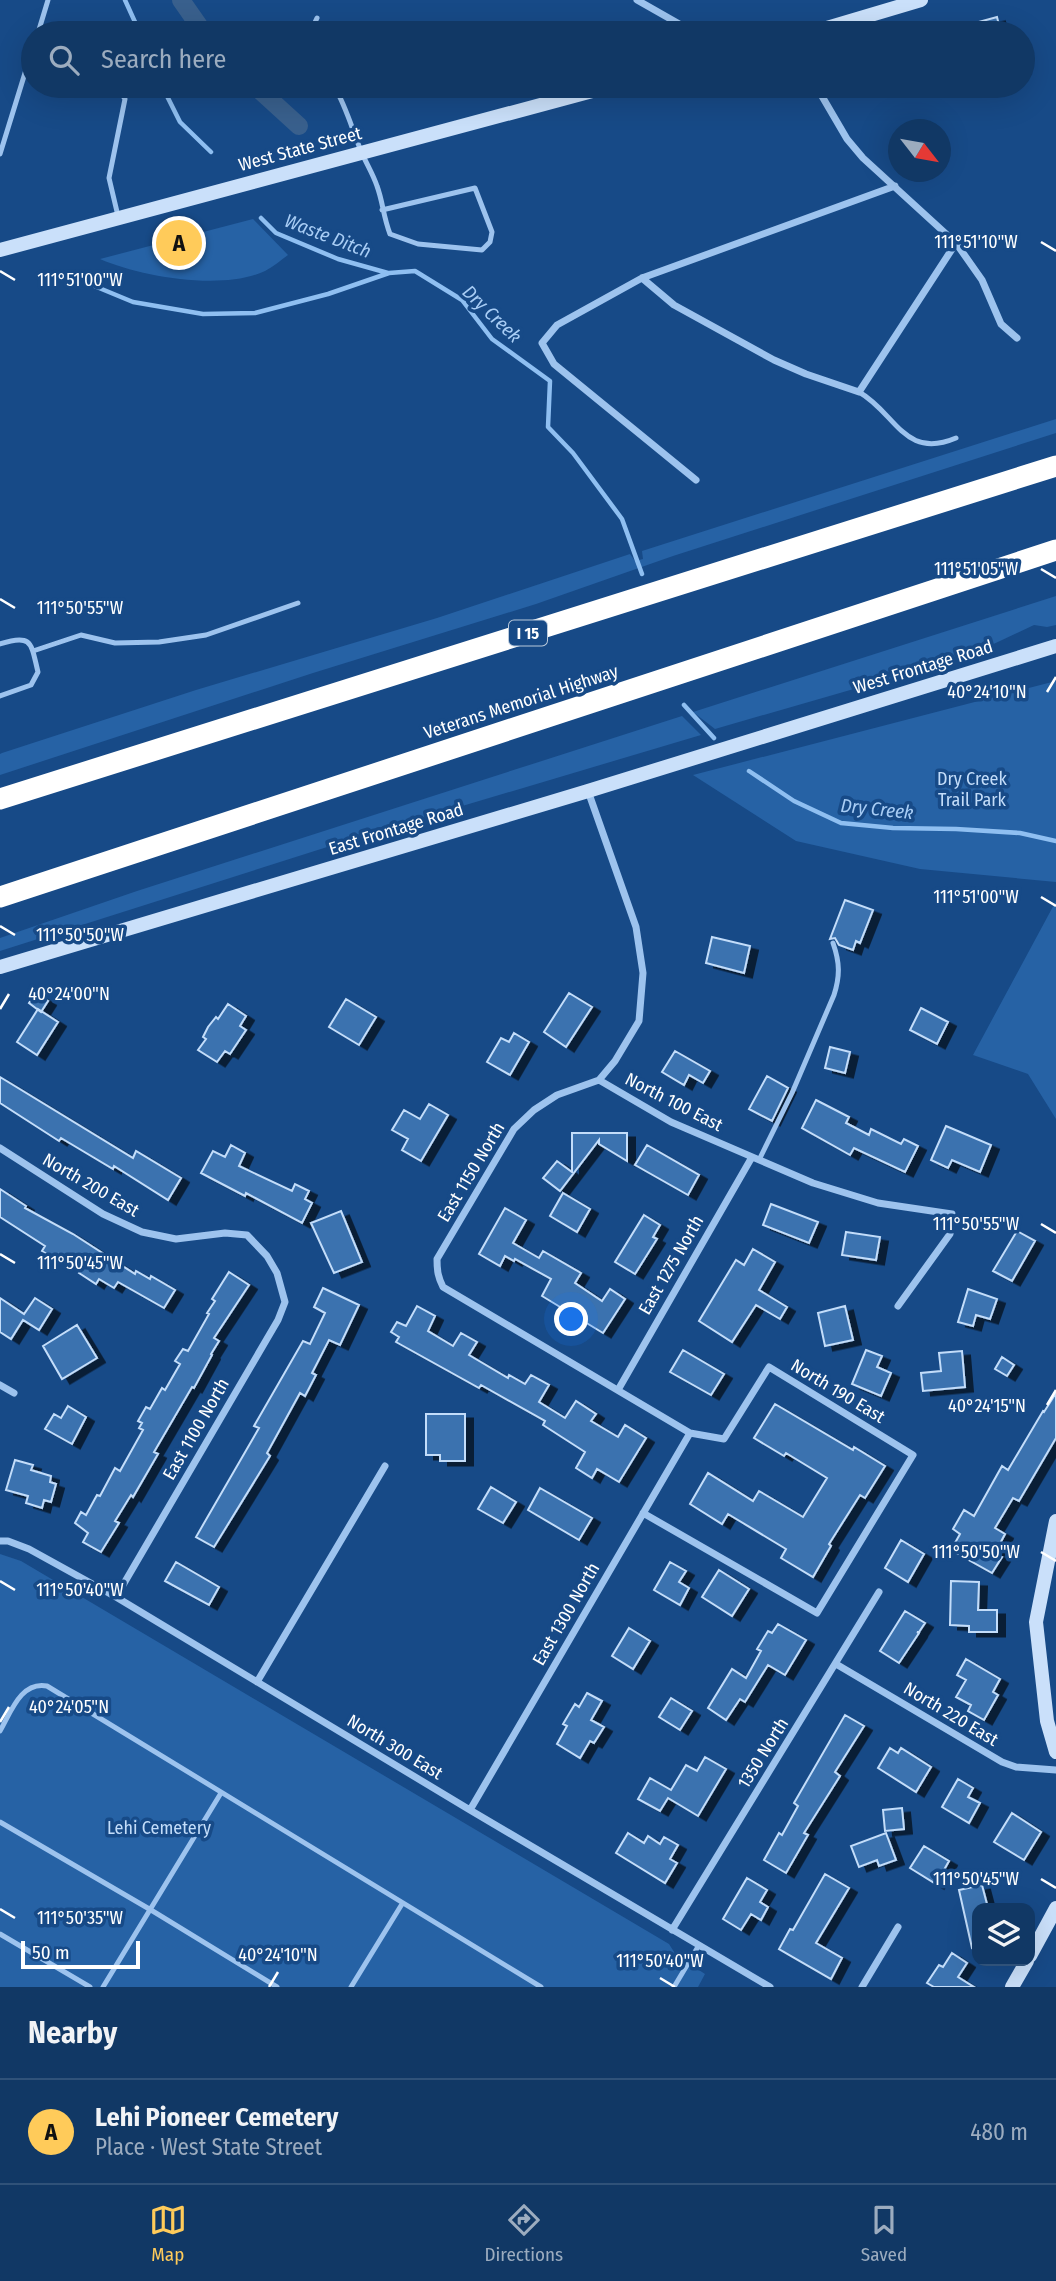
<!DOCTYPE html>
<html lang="en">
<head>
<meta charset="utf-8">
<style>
  body { margin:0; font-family:"Fira Sans Condensed",sans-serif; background:#1e436e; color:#f1f3f6 }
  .controls { position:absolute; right:21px; bottom:21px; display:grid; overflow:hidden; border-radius:14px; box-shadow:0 7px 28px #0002 }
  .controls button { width:63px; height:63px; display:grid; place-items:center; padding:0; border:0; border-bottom:2px solid #305279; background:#113865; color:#f1f3f6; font:35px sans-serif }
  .compass { position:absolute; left:888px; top:119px; width:63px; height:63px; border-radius:50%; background:#113865; box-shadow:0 7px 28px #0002; rotate:121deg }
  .scale { position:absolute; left:21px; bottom:18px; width:119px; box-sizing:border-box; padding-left:7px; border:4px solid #fff; border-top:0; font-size:19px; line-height:24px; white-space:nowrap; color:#fff; -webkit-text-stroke:5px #174a87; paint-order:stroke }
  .you { position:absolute; left:572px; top:1320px; width:24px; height:24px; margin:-18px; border:5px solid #fff; border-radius:50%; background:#1a73e8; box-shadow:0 0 0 10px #1a73e833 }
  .badge { display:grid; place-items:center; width:46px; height:46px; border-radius:50%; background:#ffcb5a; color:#111; font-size:23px; font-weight:700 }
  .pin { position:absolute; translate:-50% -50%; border:4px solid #fff; box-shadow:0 2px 7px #0006 }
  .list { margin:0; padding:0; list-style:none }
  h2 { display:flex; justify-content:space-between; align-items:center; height:91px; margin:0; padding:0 28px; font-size:30px }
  h2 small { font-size:23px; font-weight:400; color:#9cacbf }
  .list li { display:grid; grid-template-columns:46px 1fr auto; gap:21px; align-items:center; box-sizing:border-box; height:105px; padding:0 28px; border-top:2px solid #305279 }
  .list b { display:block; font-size:26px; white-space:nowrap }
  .list p { margin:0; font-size:23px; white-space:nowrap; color:#9cacbf }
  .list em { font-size:23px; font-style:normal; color:#9cacbf }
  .icon { flex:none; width:38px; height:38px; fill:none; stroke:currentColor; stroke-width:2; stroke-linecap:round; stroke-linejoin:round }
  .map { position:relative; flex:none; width:1056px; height:1987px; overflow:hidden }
  .search { position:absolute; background:#113865; box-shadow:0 7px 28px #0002; left:21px; right:21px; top:21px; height:77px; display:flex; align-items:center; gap:18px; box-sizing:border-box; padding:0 24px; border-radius:38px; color:#9cacbf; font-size:26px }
  .sheet { height:196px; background:#113865 }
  nav { display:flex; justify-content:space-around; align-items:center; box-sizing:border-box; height:98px; border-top:2px solid #305279; background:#113865; font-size:19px; color:#9cacbf }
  nav a { display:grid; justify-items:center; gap:4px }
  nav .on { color:#ffcb5a }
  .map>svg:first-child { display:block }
  .green { fill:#2662a5 }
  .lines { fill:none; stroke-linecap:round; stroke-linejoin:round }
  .stream { stroke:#8fbff1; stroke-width:4.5 }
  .canal { stroke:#39608d; stroke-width:18 }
  .building { fill:#3b72af; stroke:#c3ddfa; stroke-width:2; filter:url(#shadow) }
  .lane { stroke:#9dc3ee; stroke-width:5 }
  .street { stroke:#9dc3ee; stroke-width:7 }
  .secondary { stroke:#cae0fa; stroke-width:14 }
  .highway { stroke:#fff; stroke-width:21 }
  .ticks { fill:none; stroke:#fff; stroke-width:2.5 }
  .labels { text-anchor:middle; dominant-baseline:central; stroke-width:7; stroke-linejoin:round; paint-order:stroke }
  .shield { fill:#174a87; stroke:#b9c9db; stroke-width:2 }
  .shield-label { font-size:16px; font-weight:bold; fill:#fff }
  .street-label { font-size:18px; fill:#fff; stroke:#174a87 }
  .park-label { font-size:18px; fill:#c3ddfa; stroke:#174a87 }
  .water-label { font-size:19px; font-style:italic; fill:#a8cdf5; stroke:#174a87 }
  .ticks-label { font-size:18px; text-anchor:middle; fill:#fff; stroke:#174a87; stroke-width:7; stroke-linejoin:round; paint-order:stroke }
</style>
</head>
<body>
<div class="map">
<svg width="1056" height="1987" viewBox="0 0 1056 1987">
  <defs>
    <filter id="shadow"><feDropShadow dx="8" dy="4.5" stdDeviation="0" flood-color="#0009"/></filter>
  </defs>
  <rect width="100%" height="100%" fill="#174a87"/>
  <path class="green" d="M 253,219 L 288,255 C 281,260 273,267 265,271 C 223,291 141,277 100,259 Z
    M 1056,419 L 1056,433 L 673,556 L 536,604 L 313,673 L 0,775 L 0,754 L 2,753 L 196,690 L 437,618 L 630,554 L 635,561 L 643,559 L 642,551 Z
    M 1056,596 L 1056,625 L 1047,627 L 1034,625 L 968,656 L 715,729 L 693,712 Z
    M 1056,681 L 1056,882 L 920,869 L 796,841 L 693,775 Z
    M 682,716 L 701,735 L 365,835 L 0,951 L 0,938 L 137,891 Z
    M 1056,901 L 1056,1119 L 1028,1074 L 973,1055 Z
    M 0,1554 L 21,1561 L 669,1944 L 676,1955 L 705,1974 L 698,1987 L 0,1987 Z"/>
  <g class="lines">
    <path class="stream" d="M 125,0 L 140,33
      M 162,86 L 180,122 L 211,152
      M 261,218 L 276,233 L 338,259 L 388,273
      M 75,278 L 133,302 L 203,314 L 255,313 L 328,294 L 389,273 L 415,271 L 462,300 L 492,339 L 550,381 L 548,427 L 573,453 L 622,519 L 642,574
      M 684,705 L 714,738
      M 749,771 L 794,801 L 841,823 L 893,828 L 956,829 L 1020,833 L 1056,841"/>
    <path class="canal" d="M 181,0 L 204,33
      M 255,86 L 299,126"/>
  </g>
  <path class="building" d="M 997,17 L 1001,33 L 954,33 L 953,29 Z
    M 845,900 L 873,910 L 860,943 L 856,941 L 853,950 L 839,945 L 835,938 L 830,939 Z
    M 712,937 L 750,946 L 744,973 L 706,963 Z
    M 36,993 L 48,1001 L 41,1012 L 29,1003 Z
    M 569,993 L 592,1007 L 566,1047 L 544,1032 Z
    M 346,999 L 376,1017 L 359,1045 L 329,1027 Z
    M 228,1004 L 246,1016 L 240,1026 L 246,1030 L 230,1054 L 225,1051 L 217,1062 L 198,1050 L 206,1039 L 203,1037 L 208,1027 L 216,1017 L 218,1019 Z
    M 921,1008 L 948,1022 L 937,1044 L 910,1030 Z
    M 38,1009 L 58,1022 L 37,1055 L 17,1042 Z
    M 514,1033 L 529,1042 L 510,1075 L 487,1062 L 501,1038 L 509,1042 Z
    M 830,1047 L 850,1052 L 845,1073 L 825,1068 Z
    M 675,1051 L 710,1071 L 703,1083 L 689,1075 L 684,1085 L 662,1072 Z
    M 767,1076 L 788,1088 L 772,1121 L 749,1109 Z
    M 0,1077 L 133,1158 L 136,1151 L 181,1178 L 168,1200 L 114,1166 L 113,1169 L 61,1138 L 59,1141 L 0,1103 Z
    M 816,1100 L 849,1117 L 846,1123 L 869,1135 L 871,1129 L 901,1144 L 904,1139 L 918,1146 L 905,1172 L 854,1148 L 850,1155 L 802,1128 Z
    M 429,1104 L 448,1115 L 421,1161 L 402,1150 L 408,1139 L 392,1130 L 404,1110 L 420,1119 Z
    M 946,1126 L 991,1145 L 980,1172 L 952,1160 L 948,1168 L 931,1160 Z
    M 572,1133 L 627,1133 L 627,1161 L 599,1144 L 599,1140 L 560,1191 L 543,1178 L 557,1161 L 572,1172 Z
    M 231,1145 L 245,1153 L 239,1166 L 292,1191 L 295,1184 L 309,1191 L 305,1199 L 312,1203 L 302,1223 L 246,1193 L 245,1196 L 201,1173 L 213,1151 L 225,1157 Z
    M 647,1145 L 699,1175 L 688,1195 L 635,1165 Z
    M 0,1189 L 26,1206 L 25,1208 L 73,1234 L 135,1274 L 136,1271 L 150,1279 L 151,1276 L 175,1290 L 164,1308 L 118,1282 L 114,1288 L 99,1279 L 96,1284 L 79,1273 L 82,1268 L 59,1254 L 55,1259 L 42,1251 L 45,1246 L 0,1217 Z
    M 563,1193 L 590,1209 L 577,1232 L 550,1216 Z
    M 771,1204 L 818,1222 L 809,1243 L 763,1225 Z
    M 505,1208 L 526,1220 L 513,1243 L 539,1258 L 543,1251 L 581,1273 L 575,1283 L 602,1301 L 610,1289 L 625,1299 L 603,1333 L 542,1296 L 551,1279 L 515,1259 L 514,1261 L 505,1256 L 500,1266 L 479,1254 Z
    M 341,1211 L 362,1262 L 334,1273 L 311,1223 Z
    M 644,1215 L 660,1225 L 653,1237 L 657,1239 L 635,1274 L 615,1262 Z
    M 1017,1231 L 1035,1241 L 1012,1281 L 993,1271 Z
    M 846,1232 L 880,1237 L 876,1260 L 842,1255 Z
    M 753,1249 L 775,1262 L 759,1290 L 787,1307 L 780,1319 L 756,1305 L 732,1342 L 699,1321 L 736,1260 L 744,1265 Z
    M 229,1272 L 249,1285 L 214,1338 L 219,1341 L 211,1354 L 212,1355 L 194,1388 L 192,1387 L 154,1452 L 158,1454 L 133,1497 L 131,1495 L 115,1521 L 119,1523 L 101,1552 L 83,1542 L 88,1533 L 75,1523 L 81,1512 L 86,1515 L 97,1495 L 100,1496 L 115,1468 L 120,1471 L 143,1430 L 139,1428 L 142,1423 L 138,1421 L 146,1407 L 150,1409 L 162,1388 L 165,1390 L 180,1364 L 175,1361 L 183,1349 L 188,1351 L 209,1314 L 207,1313 L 215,1301 L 212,1299 Z
    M 323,1288 L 359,1305 L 340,1345 L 329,1340 L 312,1373 L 316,1375 L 305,1396 L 300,1393 L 267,1453 L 270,1456 L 214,1547 L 196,1537 L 259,1428 L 254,1426 L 303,1341 L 310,1344 L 325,1313 L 314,1307 Z
    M 968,1289 L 997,1299 L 990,1319 L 976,1315 L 973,1326 L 958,1322 Z
    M 0,1298 L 24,1314 L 35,1298 L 52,1309 L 39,1330 L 23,1320 L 11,1339 L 0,1332 Z
    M 417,1306 L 435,1316 L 428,1331 L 453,1346 L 461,1333 L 477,1342 L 469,1355 L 508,1378 L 509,1375 L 525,1384 L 531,1375 L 549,1385 L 539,1402 L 565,1418 L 576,1401 L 596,1414 L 591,1421 L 618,1437 L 625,1425 L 646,1438 L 619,1482 L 597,1469 L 592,1478 L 576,1468 L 585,1452 L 543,1425 L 545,1421 L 481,1385 L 479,1388 L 396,1342 L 399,1337 L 391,1332 L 397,1322 L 406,1326 Z
    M 845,1306 L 853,1340 L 825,1346 L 818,1313 Z
    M 77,1325 L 97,1358 L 62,1379 L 43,1346 Z
    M 683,1350 L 724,1374 L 711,1395 L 670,1372 Z
    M 866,1350 L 882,1356 L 877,1367 L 891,1373 L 881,1396 L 852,1384 Z
    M 962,1351 L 965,1387 L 923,1391 L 921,1373 L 941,1371 L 939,1353 Z
    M 1002,1357 L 1014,1365 L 1007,1376 L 995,1369 Z
    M 1056,1393 L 1056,1438 L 1019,1501 L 1013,1498 L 995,1528 L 1005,1534 L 995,1553 L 1002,1557 L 992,1573 L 951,1550 L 960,1534 L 953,1529 L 964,1510 L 974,1516 L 1002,1466 L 1008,1470 L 1043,1411 L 1044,1412 Z
    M 775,1404 L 853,1450 L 854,1447 L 885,1466 L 865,1498 L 860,1495 L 829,1544 L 831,1546 L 813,1577 L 781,1558 L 786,1549 L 728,1514 L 722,1524 L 690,1504 L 708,1473 L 753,1501 L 759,1491 L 803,1517 L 827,1478 L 786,1453 L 784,1456 L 754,1438 Z
    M 68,1406 L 86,1417 L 72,1444 L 45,1429 L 54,1414 L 61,1418 Z
    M 426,1414 L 465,1414 L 465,1461 L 440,1461 L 440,1455 L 426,1455 Z
    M 15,1460 L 33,1465 L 31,1470 L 51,1476 L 50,1482 L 56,1484 L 51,1502 L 44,1500 L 42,1508 L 26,1503 L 28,1496 L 6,1490 Z
    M 491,1487 L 516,1502 L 503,1523 L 478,1509 Z
    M 540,1488 L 592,1518 L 579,1540 L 528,1510 Z
    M 901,1540 L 924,1554 L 908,1582 L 885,1568 Z
    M 176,1562 L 219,1587 L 209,1605 L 165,1581 Z
    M 670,1562 L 686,1571 L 679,1582 L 689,1588 L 680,1605 L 654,1590 Z
    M 719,1570 L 749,1589 L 732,1616 L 702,1597 Z
    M 951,1581 L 979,1582 L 978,1610 L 997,1610 L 997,1632 L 969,1632 L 969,1626 L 950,1625 Z
    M 905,1611 L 925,1623 L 919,1632 L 917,1632 L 919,1633 L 899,1663 L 880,1651 Z
    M 778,1624 L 806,1640 L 785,1675 L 768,1665 L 745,1702 L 740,1699 L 726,1720 L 708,1708 L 732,1669 L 746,1678 L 761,1651 L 757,1649 L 768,1631 L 772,1633 Z
    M 629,1628 L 650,1641 L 633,1669 L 612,1656 Z
    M 966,1659 L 1000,1679 L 993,1692 L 998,1695 L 984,1720 L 968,1711 L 971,1705 L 956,1697 L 966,1680 L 957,1675 Z
    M 587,1693 L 602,1701 L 591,1720 L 604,1727 L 594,1743 L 590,1741 L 580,1758 L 557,1744 L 567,1726 L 563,1724 L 575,1704 L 579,1707 Z
    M 671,1698 L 692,1711 L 680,1730 L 659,1717 Z
    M 845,1715 L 864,1726 L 835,1772 L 840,1776 L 804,1833 L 808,1835 L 786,1873 L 764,1860 L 779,1833 L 782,1835 L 798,1806 L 794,1803 Z
    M 890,1748 L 898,1753 L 901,1748 L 931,1767 L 916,1792 L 878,1768 Z
    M 705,1757 L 726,1769 L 698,1816 L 668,1798 L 660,1811 L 638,1799 L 650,1778 L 671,1790 L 686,1765 L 697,1771 Z
    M 958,1779 L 973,1788 L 968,1797 L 980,1803 L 969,1823 L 942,1807 Z
    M 902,1808 L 904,1829 L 885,1831 L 883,1810 Z
    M 1012,1813 L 1041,1832 L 1024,1860 L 994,1842 Z
    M 628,1833 L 644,1843 L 648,1836 L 660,1844 L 664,1837 L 678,1845 L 670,1859 L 677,1863 L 665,1883 L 616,1853 Z
    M 886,1833 L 896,1860 L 879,1866 L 877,1860 L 859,1867 L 851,1846 Z
    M 924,1846 L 949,1861 L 936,1884 L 910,1868 Z
    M 825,1874 L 849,1888 L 816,1943 L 842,1958 L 831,1979 L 779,1949 L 790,1929 L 793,1930 Z
    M 747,1878 L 767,1890 L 760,1902 L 768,1907 L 761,1920 L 751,1914 L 741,1930 L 723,1919 Z
    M 982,1885 L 988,1908 L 977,1908 L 977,1947 L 972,1948 L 959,1890 Z
    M 952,1953 L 967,1963 L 958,1977 L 974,1987 L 934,1987 L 927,1983 L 939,1965 L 943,1967 Z"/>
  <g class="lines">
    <path class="lane" d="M 38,33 L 48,0
      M 310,33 L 317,18
      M 99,86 C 109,88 119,89 125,99 L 109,178 L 118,216
      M 334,86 C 346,106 352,129 361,151 C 366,163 373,174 377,186 C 383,202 383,216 390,234 L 418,244 L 482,250 L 490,242 L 492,232 L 475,188 L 382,210
      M 0,154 L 33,47
      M 859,392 C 896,413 904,460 956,438
      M 0,644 C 33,633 31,644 38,672 L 31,685 L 0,696
      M 33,651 L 81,635 L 115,643 L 159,642 L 206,635 L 298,603
      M 759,1160 L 792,1093 L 834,995 C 840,976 840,963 833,943
      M 0,1731 C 11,1712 21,1681 47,1686 L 541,1987
      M 0,1822 L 151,1910 L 277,1987
      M 0,1934 L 90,1987
      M 103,1987 L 221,1793
      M 351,1987 L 402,1904
      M 674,1987 L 699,1945"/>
    <path class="street" d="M 637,0 L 681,25 L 687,33
      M 816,86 L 847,139 L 863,158 L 956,243 L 982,280 L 1001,324 L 1017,338
      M 642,278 L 674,305 L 774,360 L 806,374 L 859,392 L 956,243
      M 696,480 L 554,364 L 542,343 L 557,325 L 642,278 L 895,186
      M 588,791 L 636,927 L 643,973 L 639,1021 L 615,1061 L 599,1080 L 557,1095 L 534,1110 L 514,1129 L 437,1259 C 437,1271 438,1277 443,1287 L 690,1433 L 724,1439 L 769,1367 L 913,1455 L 817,1613 L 643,1513
      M 599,1080 L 671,1122 L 813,1183 L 878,1203 L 952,1214 L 950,1234 L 898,1306
      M 0,1148 L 103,1214 L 142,1232 L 176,1239 L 225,1233 L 247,1235 L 267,1256 L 277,1273 L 285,1302 L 278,1320 L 116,1597
      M 0,1385 L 14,1393
      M 618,1390 L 752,1157
      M 0,1541 L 8,1541 L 29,1549 L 116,1597 L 470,1810 L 770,1987
      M 836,1664 L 1002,1762 L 1016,1767 L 1056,1770
      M 257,1682 L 385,1466
      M 470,1810 L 690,1433
      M 672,1930 L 879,1592
      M 862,1987 L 898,1927"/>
    <path class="secondary" d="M 810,33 L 921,0
      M 0,250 L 611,86
      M 0,967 L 588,791 L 1056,646
      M 1056,1521 L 1036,1622 L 1047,1721 L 1056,1752
      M 1030,1956 L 1056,1908
      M 1012,1987 L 1027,1961"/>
    <path class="highway" d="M 0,799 L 1056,466
      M 0,897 L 1056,550"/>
  </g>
  <path class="ticks" d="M 1041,242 L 1056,251M 0,271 L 15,280M 1041,569 L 1056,578M 0,599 L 15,608M 1047,692 L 1056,677M 1041,897 L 1056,906M 0,926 L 15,935M 0,1009 L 9,994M 1041,1224 L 1056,1233M 0,1254 L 15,1263M 1047,1405 L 1056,1390M 1041,1552 L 1056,1561M 0,1581 L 15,1590M 0,1722 L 9,1707M 1041,1879 L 1056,1888M 0,1909 L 15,1918M 660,1978 L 675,1987M 269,1987 L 278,1972"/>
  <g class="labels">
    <rect class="shield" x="509" y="620.5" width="38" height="25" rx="5"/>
    <g class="shield-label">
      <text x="528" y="633">I 15</text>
    </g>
    <g class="street-label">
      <text transform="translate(300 149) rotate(-15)">West State Street</text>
      <text transform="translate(923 667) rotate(-17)">West Frontage Road</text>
      <text transform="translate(521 702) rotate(-18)">Veterans Memorial Highway</text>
      <text transform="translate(396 829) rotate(-17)">East Frontage Road</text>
      <text transform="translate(674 1102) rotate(27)">North 100 East</text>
      <text transform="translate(471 1172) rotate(-59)">East 1150 North</text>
      <text transform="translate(91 1185) rotate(30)">North 200 East</text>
      <text transform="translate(671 1265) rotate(-60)">East 1275 North</text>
      <text transform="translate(838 1391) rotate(31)">North 190 East</text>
      <text transform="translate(196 1429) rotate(-60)">East 1100 North</text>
      <text transform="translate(566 1614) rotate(-60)">East 1300 North</text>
      <text transform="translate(951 1714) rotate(31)">North 220 East</text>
      <text transform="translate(395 1747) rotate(31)">North 300 East</text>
      <text transform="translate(763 1753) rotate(-58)">1350 North</text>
    </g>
    <g class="park-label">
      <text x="972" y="779">Dry Creek<tspan x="972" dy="21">Trail Park</tspan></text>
      <text x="159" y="1828">Lehi Cemetery</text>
    </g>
    <g class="water-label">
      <text transform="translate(328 236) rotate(21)">Waste Ditch</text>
      <text transform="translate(492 314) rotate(44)">Dry Creek</text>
      <text transform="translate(877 809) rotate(6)">Dry Creek</text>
    </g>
  </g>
  <g class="ticks-label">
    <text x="976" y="248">111°51'10"W</text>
    <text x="80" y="286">111°51'00"W</text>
    <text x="976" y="575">111°51'05"W</text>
    <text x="80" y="614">111°50'55"W</text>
    <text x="987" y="698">40°24'10"N</text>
    <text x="976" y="903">111°51'00"W</text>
    <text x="80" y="941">111°50'50"W</text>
    <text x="69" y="1000">40°24'00"N</text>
    <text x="976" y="1230">111°50'55"W</text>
    <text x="80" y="1269">111°50'45"W</text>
    <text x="987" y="1412">40°24'15"N</text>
    <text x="976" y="1558">111°50'50"W</text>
    <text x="80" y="1596">111°50'40"W</text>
    <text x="69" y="1713">40°24'05"N</text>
    <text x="976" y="1885">111°50'45"W</text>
    <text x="80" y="1924">111°50'35"W</text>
    <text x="278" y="1961">40°24'10"N</text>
    <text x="660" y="1967">111°50'40"W</text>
  </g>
</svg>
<div class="controls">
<button><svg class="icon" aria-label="layers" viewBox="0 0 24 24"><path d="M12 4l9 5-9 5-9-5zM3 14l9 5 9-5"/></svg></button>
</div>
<svg class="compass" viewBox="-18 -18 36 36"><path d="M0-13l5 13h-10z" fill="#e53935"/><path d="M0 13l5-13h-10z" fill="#9cacbf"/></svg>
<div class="scale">50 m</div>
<div class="you"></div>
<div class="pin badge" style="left:179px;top:243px">A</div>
<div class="search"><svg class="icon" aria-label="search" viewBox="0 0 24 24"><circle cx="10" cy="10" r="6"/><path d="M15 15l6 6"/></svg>Search here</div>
</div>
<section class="sheet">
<h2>Nearby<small></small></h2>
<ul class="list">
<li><span class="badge">A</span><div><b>Lehi Pioneer Cemetery</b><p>Place · West State Street</p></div><em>480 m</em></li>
</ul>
</section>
<nav>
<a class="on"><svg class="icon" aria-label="map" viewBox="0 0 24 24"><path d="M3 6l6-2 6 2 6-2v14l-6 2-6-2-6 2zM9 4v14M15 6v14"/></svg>Map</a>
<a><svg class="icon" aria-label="directions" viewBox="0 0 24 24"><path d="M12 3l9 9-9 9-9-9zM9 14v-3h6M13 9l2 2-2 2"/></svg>Directions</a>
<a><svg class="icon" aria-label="saved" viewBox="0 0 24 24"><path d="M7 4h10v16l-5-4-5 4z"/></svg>Saved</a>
</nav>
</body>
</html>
